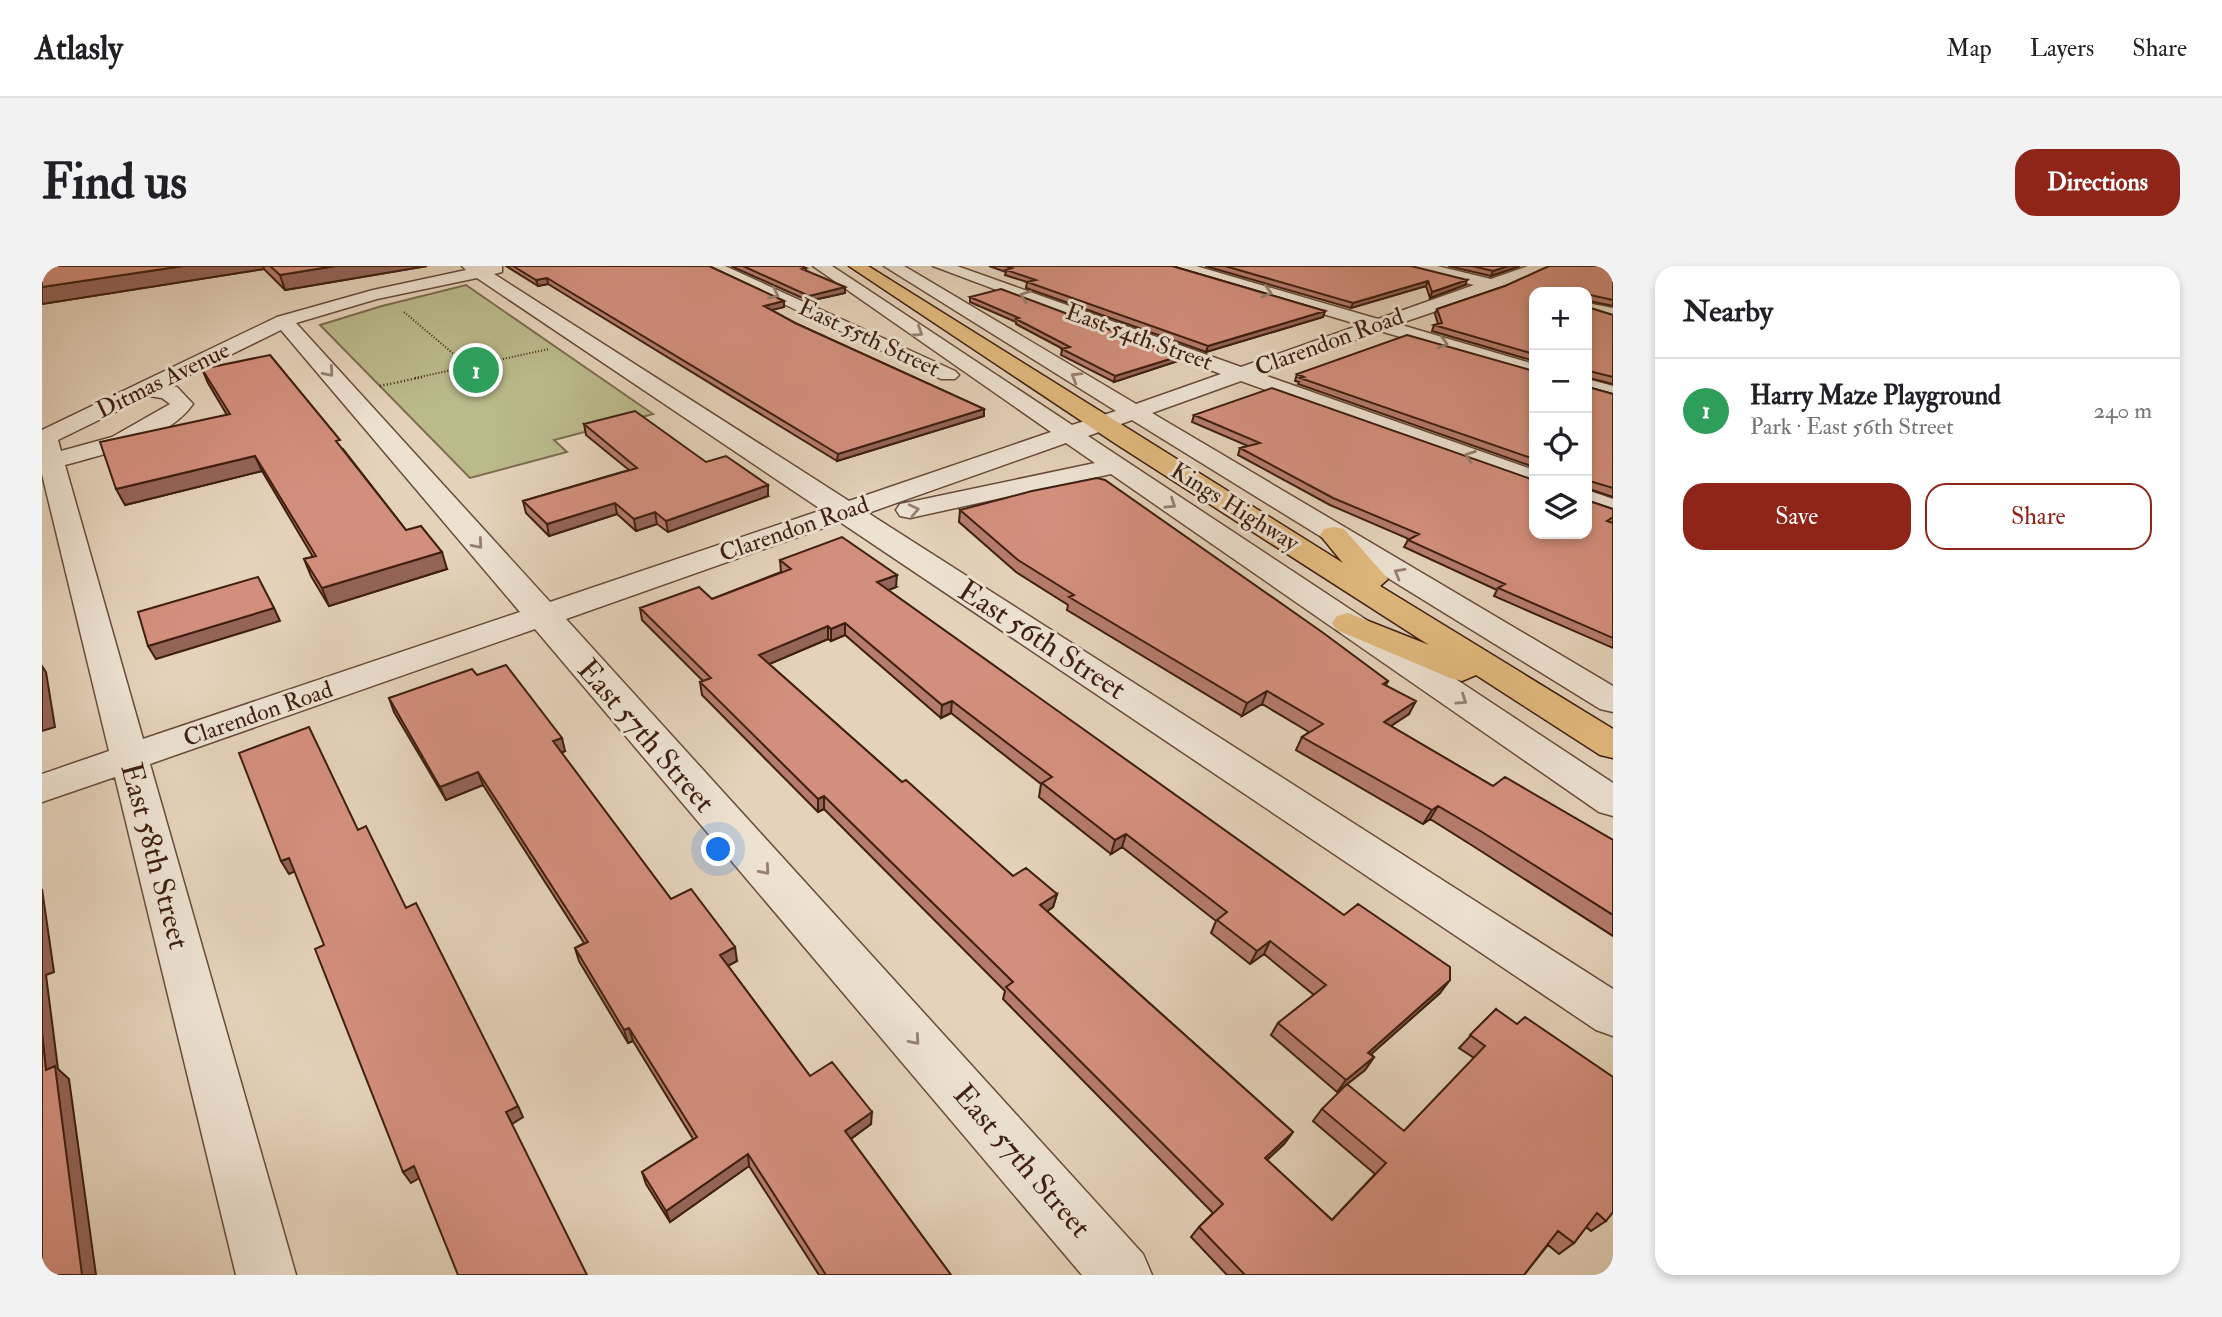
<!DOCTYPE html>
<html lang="en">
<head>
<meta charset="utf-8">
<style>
  body { margin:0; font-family:"IM FELL Double Pica",serif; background:#f2f2f2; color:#202124 }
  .controls { position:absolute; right:21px; top:21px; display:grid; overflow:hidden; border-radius:14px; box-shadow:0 4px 10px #0003 }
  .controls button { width:63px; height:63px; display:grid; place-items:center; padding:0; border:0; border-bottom:2px solid #e0e0e0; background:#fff; color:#202124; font:35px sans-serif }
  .you { position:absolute; left:677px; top:584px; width:24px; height:24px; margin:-18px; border:5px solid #fff; border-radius:50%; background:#1a73e8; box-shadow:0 0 0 10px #1a73e833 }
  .badge { display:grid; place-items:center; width:46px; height:46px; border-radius:50%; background:#8f2418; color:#fff; font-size:23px; font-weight:700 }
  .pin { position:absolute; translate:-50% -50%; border:4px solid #fff; box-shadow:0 2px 7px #0006 }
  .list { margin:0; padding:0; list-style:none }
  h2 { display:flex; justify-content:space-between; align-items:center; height:91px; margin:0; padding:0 28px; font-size:30px }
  h2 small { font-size:23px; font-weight:400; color:#757577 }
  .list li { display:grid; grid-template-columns:46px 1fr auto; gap:21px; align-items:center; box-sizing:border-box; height:105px; padding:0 28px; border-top:2px solid #e0e0e0 }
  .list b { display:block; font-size:26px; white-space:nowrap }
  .list p { margin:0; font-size:23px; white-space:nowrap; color:#757577 }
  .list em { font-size:23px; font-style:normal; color:#757577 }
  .actions { display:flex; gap:14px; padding:21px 28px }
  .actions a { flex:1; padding:16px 0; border:2px solid #8f2418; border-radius:21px; text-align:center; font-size:24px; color:#8f2418 }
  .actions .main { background:#8f2418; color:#fff }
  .icon { flex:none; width:38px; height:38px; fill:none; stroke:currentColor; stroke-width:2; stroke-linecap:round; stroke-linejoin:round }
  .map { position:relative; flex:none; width:1571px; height:1009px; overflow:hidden; border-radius:21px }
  header { display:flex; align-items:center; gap:42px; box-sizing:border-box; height:98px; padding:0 35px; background:#fff; border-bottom:2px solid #e0e0e0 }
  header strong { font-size:33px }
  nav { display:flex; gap:38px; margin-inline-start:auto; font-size:24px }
  .intro { display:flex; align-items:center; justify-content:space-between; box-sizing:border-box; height:168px; padding:0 42px }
  h1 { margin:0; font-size:49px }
  .button { padding:18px 32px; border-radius:21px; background:#8f2418; color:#fff; font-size:24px; font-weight:700 }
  main { display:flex; gap:42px; padding:0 42px }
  aside { flex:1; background:#fff; border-radius:21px; box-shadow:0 4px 10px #0003 }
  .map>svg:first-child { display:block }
  .green { fill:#baba8b; stroke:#7c6c4e; stroke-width:2 }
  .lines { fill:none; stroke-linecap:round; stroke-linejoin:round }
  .minor-casing { stroke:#684c3a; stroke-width:3 }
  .major-casing { stroke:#3f1f10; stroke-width:3 }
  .path-far1 { stroke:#3f1f10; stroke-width:2; stroke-dasharray:1 2; stroke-linecap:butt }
  .path { stroke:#3f1f10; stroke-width:2.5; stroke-dasharray:1 2.5; stroke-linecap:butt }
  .minor { fill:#ede2d2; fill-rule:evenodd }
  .major { fill:#e2b97d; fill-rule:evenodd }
  .wall { fill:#b57b6c; stroke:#3f1f10; stroke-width:2 }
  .shaded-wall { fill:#946458; stroke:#3f1f10; stroke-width:2 }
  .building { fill:#d38f7d; stroke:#3f1f10; stroke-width:2 }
  .oneway { stroke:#968071 }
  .labels { text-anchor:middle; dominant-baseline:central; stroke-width:6; stroke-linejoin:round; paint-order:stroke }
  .far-street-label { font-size:24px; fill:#3f1f10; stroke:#ede2d2 }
  .street-label { font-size:30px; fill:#3f1f10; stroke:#ede2d2 }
</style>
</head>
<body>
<header>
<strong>Atlasly</strong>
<nav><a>Map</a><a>Layers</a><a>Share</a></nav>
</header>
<div class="intro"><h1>Find us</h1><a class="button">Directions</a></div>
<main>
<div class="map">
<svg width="1571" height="1009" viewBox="0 0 1571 1009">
  <rect width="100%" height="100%" fill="#e4d2ba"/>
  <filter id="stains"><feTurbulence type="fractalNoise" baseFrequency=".00286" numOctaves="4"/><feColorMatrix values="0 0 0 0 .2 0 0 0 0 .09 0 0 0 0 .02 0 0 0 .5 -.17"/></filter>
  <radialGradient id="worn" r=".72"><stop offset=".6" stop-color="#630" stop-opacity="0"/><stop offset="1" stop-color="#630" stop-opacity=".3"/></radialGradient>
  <path class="green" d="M 424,19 L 611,148 L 512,174 L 525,186 L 428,212 L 278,59 L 340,40 Z"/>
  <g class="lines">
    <defs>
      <path id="minor" d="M 420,0 L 460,0 L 460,6 L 452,8 L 807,235 L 1009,166 L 771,0 L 790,0 L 1030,159 L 1074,145 L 842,0 L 862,0 L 1094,138 L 1179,108 L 891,0 L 915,0 L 1199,101 L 1318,59 L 1130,3 L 1128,0 L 1154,0 L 1336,53 L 1432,19 L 1368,3 L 1366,0 L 1395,0 L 1449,13 L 1486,0 L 1510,0 L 1459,23 L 1356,58 L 1492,98 L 1492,110 L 1338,65 L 1219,108 L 1492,204 L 1492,221 L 1199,115 L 1110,147 L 1571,420 L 1571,446 L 1558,443 L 1090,154 L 1046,170 L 1571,517 L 1571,550 L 1557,546 L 1069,208 L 868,252 L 858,250 L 854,244 L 858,238 L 868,236 L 1053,197 L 1024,177 L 826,247 L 1571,723 L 1571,770 L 1554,764 L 798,256 L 524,353 L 1101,988 L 1110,1009 L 1040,1009 L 493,363 L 108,498 L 254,1009 L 194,1009 L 73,511 L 0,536 L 0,508 L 67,485 L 0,208 L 0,164 L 235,51 L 331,24 L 424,4 ZM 435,12 L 780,244 L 508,336 L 254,57 L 335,33 ZM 239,64 L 478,346 L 101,473 L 23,199 C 63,188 126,174 151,138 L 135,121 L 127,119 ZM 106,130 L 120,132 L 128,138 L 70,171 L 19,185 L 16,174 Z
        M 662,0 L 683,0 L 913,105 L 917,109 L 913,113 L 899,113 Z
        M 1545,37 L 1571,42 L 1571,54 L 1545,47 Z
        M 1545,113 L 1571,120 L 1571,134 L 1545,126 Z
        M 1545,224 L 1571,233 L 1571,250 L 1545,241 Z"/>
      <path id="major" d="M 807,0 L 826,0 L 1301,297 L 1278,269 L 1282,263 L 1292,261 L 1302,263 L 1346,313 L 1338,320 L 1571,463 L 1571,492 L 1558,489 L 1434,409 L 1420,415 L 1408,412 L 1295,364 L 1290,357 L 1295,350 L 1306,347 L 1387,379 L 1071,176 Z"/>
    </defs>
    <use href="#minor" class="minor-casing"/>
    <use href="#major" class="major-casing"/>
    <path class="path-far1" d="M 362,46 L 427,101
      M 373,112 L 507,83"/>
    <path class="path" d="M 338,120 L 381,111"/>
    <use href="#minor" class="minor"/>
    <use href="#major" class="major"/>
  </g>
  <path class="wall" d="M 0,0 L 385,0 L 243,24 L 222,3 L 0,38 Z
    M 464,0 L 667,0 L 742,35 L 742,41 L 729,44 L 753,57 L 942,143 L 942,150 L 795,195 L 506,18 L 496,20 Z
    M 689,0 L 759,0 L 764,2 L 764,5 L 803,21 L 803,27 L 767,35 Z
    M 947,0 L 1130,0 L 1283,45 L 1281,51 L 1164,86 L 984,22 L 985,16 L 963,9 L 964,6 Z
    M 1163,0 L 1369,0 L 1423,19 L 1388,32 L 1384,20 L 1309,42 Z
    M 1406,0 L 1478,0 L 1449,10 Z
    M 1571,0 L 1571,40 L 1547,35 L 1545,41 L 1571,49 L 1571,118 L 1547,112 L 1546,121 L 1571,128 L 1571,231 L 1547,223 L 1547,235 L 1571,243 L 1571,256 L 1570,257 L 1571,257 L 1571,382 L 1452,330 L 1455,324 L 1362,281 L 1366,274 L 1367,273 L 1288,239 L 1196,189 L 1198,182 L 1206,180 L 1150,156 L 1152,149 L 1545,268 L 1492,26 L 1492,95 L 1390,65 L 1392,59 L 1396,58 L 1393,48 L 1395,43 L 1463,20 Z
    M 928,31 L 1138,90 L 1136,95 L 1072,116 L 1019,89 L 1020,83 L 1021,83 L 974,58 L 974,56 L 928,36 Z
    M 160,103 L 301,183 L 364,264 L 405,303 L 287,340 L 269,310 L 262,293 L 271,291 L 220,205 L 83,239 L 185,149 L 166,117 Z
    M 1492,105 L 1492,201 L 1256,118 L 1257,116 L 1253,115 L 1255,108 Z
    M 542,158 L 664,196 L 726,230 L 626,266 L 615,258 L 594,265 L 575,248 L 507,270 L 484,247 L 481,235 L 587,204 L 544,169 Z
    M 918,244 L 1346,415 L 1344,419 L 1367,448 L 1349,460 L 1451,520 L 1571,574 L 1571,670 L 1431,580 L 1388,553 L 1381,558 L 1254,484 L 1260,471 L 1267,466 L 1220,438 L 1200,450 L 1025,344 L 1026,339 L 974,306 L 917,256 Z
    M 738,294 L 854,321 L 846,324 L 1398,727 L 1329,788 L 1332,791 L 1323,804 L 1295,826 L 1229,769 L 1236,757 L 1272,729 L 1222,688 L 1208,698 L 1169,667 L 1174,655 L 1080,581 L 1069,588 L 997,531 L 999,518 L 909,447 L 899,452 L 803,369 L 789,375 L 786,373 L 727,398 L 860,516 L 971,610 L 1015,628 L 1011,641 L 1005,645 L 1251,866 L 1242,878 L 1225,894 L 1290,954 L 1333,908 L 1271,855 L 1280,843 L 1362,865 L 1432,792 L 1417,782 L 1454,743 L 1564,955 L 1549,965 L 1544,961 L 1532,977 L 1517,988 L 1506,979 L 1482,1009 L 1185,1009 L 1149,971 L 1157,961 L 1171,947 L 961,733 L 963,725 L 782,543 L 776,546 L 660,429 L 658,416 L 661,415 L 600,354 L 598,342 L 670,333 L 739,306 Z
    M 435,409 L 523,485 L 519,487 L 629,633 L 695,695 L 686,700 L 768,810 L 829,858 L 809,873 L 909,1009 L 777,1009 L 707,900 L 628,956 L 604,918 L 600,906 L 651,873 L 591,775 L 586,777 L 537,695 L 533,682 L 542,677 L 441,519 L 404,534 L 352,446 L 347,432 Z"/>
  <path class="shaded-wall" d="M 141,0 L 221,0 L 222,3 L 0,38 L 0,21 Z
    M 293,0 L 385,0 L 243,24 L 238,9 Z
    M 1466,0 L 1478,0 L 1449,10 L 1451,5 Z
    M 505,12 L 506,18 L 496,20 L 494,14 Z
    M 1425,14 L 1423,19 L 1388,32 L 1390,26 Z
    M 1386,15 L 1384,20 L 1309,42 L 1311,37 Z
    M 803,21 L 803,27 L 767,35 L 767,30 Z
    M 742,35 L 742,41 L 722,46 L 722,40 Z
    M 1283,45 L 1281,51 L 1164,86 L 1166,80 Z
    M 1138,90 L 1136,95 L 1072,116 L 1073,110 Z
    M 942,143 L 942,150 L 795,195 L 796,188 Z
    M 213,190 L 220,205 L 83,239 L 74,223 Z
    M 726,219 L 726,230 L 626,266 L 624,255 Z
    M 573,237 L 575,248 L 507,270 L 505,258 Z
    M 613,246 L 615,258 L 594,265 L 592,253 Z
    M 400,286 L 405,303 L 287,340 L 280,322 Z
    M 855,309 L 854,321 L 835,329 L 835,316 Z
    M 232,342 L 238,355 L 114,393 L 106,380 Z
    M 803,357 L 803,369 L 789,375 L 789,363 Z
    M 786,360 L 786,373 L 718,402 L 717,389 Z
    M 0,400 L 4,406 L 13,461 L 0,465 Z
    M 1225,425 L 1220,438 L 1200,450 L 1205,437 Z
    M 910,435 L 909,447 L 899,452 L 900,439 Z
    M 1374,435 L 1367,448 L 1335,469 L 1342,456 Z
    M 520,472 L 523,485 L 514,489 L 511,475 Z
    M 436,506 L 441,519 L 404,534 L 398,521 Z
    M 782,530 L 782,543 L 776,546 L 776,533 Z
    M 1396,540 L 1388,553 L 1381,558 L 1390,544 Z
    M 1084,568 L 1080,581 L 1069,588 L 1073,574 Z
    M 247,592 L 254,605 L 247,608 L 239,595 Z
    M 0,623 L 12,706 L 4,709 L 16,803 L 27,813 L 54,1009 L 40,1009 L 4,804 L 0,767 Z
    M 1015,628 L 1011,641 L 995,652 L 998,639 Z
    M 1228,675 L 1222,688 L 1208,698 L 1215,685 Z
    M 693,681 L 695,695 L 680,703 L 678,689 Z
    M 1408,714 L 1398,727 L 1317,799 L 1326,787 Z
    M 587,762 L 591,775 L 586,777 L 582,764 Z
    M 1332,791 L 1323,804 L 1295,826 L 1304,814 Z
    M 476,840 L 481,851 L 470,858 L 464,846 Z
    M 830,846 L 829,858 L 803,877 L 803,865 Z
    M 1251,866 L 1242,878 L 1214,904 L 1223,892 Z
    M 706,888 L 707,900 L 628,956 L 624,945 Z
    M 372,900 L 379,911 L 369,917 L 361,906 Z"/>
  <path class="building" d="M 0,0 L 141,0 L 0,21 Z
    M 228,0 L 293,0 L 238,9 Z
    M 471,0 L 667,0 L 742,35 L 722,40 L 753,57 L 942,143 L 796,188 L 505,12 L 494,14 Z
    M 701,0 L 759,0 L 764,2 L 760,3 L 803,21 L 767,30 Z
    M 963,0 L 1130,0 L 1283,45 L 1166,80 L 985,16 L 994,14 L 964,4 L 970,2 Z
    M 1183,0 L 1369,0 L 1425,14 L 1390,26 L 1386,15 L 1311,37 Z
    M 1430,0 L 1466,0 L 1451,5 Z
    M 1507,0 L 1571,0 L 1571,34 L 1548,29 L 1545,41 L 1571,49 L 1571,111 L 1547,105 L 1546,121 L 1571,128 L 1571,222 L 1548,215 L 1547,235 L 1571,243 L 1571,251 L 1565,255 L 1571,257 L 1571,372 L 1456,322 L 1463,318 L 1366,274 L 1377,268 L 1291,232 L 1198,182 L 1218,177 L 1152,149 L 1230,122 L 1492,214 L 1492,268 L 1545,268 L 1545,26 L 1492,26 L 1492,88 L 1392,59 L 1400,57 L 1395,43 L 1463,20 Z
    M 959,23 L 1138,90 L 1073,110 L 1020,83 L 1028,81 L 974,53 L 977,52 L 928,31 Z
    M 1365,69 L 1492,105 L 1492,193 L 1258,112 L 1262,111 L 1255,108 Z
    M 228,89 L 298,174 L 294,175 L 364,264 L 379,260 L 400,286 L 280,322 L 262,293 L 274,290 L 213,190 L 74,223 L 58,176 L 188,148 L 160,103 Z
    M 593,145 L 664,196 L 684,190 L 726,219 L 624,255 L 613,246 L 592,253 L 573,237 L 505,258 L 481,235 L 595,202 L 542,158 Z
    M 1055,212 L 1063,214 L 1280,366 L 1346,415 L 1341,418 L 1374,435 L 1342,456 L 1451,520 L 1463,511 L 1571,574 L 1571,649 L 1440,566 L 1396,540 L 1390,544 L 1260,471 L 1281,458 L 1225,425 L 1205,437 L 1027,331 L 1032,329 L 976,294 L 918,244 L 990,225 Z
    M 800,271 L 855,309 L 835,316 L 1302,649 L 1316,638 L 1408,701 L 1408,714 L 1326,787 L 1332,791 L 1304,814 L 1236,757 L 1284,719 L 1228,675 L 1215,685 L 1175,654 L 1185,646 L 1084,568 L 1073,574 L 1000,517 L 1010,511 L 910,435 L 900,439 L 803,357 L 789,363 L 786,360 L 717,389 L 860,516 L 864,514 L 971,610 L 984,602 L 1015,628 L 998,639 L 1251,866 L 1223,892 L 1290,954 L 1344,897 L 1280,843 L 1305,818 L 1362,865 L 1443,780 L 1428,769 L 1454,743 L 1475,758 L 1483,751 L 1571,811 L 1571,946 L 1564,955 L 1555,947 L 1532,977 L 1516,965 L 1482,1009 L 1203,1009 L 1157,961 L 1181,938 L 964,721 L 971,716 L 782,530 L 776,533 L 658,416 L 669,412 L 598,342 L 657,321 L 670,333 L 749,303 L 738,294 Z
    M 216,311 L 232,342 L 106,380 L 96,346 Z
    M 464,399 L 520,472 L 511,475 L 629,633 L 649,623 L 693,681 L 678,689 L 768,810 L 790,796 L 830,846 L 803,865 L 909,1009 L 784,1009 L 706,888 L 624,945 L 600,906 L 655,871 L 587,762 L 582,764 L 533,682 L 546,676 L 436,506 L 398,521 L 347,432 L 430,403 L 435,409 Z
    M 267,461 L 316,564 L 324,560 L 364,642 L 374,637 L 476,840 L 464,846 L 545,1009 L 416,1009 L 372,900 L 361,906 L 273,683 L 282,679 L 247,592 L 239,595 L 197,487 Z
    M 0,767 L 4,804 L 13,800 L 40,1009 L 0,1009 Z"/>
  <defs><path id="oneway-chevron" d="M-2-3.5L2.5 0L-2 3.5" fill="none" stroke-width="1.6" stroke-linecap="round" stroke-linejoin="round" transform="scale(1.75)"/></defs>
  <g class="oneway">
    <use href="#oneway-chevron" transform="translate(1225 26) rotate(16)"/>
    <use href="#oneway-chevron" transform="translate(732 28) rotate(25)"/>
    <use href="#oneway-chevron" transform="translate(983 30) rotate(-160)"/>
    <use href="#oneway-chevron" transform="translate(876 66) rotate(33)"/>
    <use href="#oneway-chevron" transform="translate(1401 77) rotate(16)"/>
    <use href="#oneway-chevron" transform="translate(287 106) rotate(49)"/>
    <use href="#oneway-chevron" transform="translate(1034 111) rotate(-149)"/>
    <use href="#oneway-chevron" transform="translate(1428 190) rotate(-160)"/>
    <use href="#oneway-chevron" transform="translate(1129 238) rotate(34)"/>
    <use href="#oneway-chevron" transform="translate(872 244) rotate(-12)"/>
    <use href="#oneway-chevron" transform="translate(436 278) rotate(49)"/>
    <use href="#oneway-chevron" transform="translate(1357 307) rotate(-150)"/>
    <use href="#oneway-chevron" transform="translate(1420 434) rotate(34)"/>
    <use href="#oneway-chevron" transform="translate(723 604) rotate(49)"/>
    <use href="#oneway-chevron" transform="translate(873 774) rotate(49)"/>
  </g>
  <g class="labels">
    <g class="far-street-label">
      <text transform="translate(1097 71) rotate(20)">East 54th Street</text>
      <text transform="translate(827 72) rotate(25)">East 55th Street</text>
      <text transform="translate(1287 76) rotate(-20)">Clarendon Road</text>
      <text transform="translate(121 114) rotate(-26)">Ditmas Avenue</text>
      <text transform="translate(1193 241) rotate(32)">Kings Highway</text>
      <text transform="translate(752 263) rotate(-19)">Clarendon Road</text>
      <text transform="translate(216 448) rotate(-19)">Clarendon Road</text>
    </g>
    <g class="street-label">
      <text transform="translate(1000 374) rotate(33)">East 56th Street</text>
      <text transform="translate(604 470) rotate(49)">East 57th Street</text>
      <text transform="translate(113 590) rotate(75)">East 58th Street</text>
      <text transform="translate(980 895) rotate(49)">East 57th Street</text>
    </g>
  </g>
  <rect width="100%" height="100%" filter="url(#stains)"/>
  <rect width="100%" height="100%" fill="url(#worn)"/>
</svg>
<div class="controls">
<button>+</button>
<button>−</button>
<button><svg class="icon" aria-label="locate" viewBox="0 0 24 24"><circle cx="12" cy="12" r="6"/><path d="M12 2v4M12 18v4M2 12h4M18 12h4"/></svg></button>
<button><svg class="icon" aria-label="layers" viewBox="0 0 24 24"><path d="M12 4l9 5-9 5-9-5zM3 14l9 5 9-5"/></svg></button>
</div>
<div class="you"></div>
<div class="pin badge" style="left:434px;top:104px;background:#2e9e5b">1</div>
</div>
<aside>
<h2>Nearby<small></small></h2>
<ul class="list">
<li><span class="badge" style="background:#2e9e5b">1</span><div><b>Harry Maze Playground</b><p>Park · East 56th Street</p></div><em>240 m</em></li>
</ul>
<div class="actions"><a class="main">Save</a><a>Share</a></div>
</aside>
</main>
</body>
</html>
